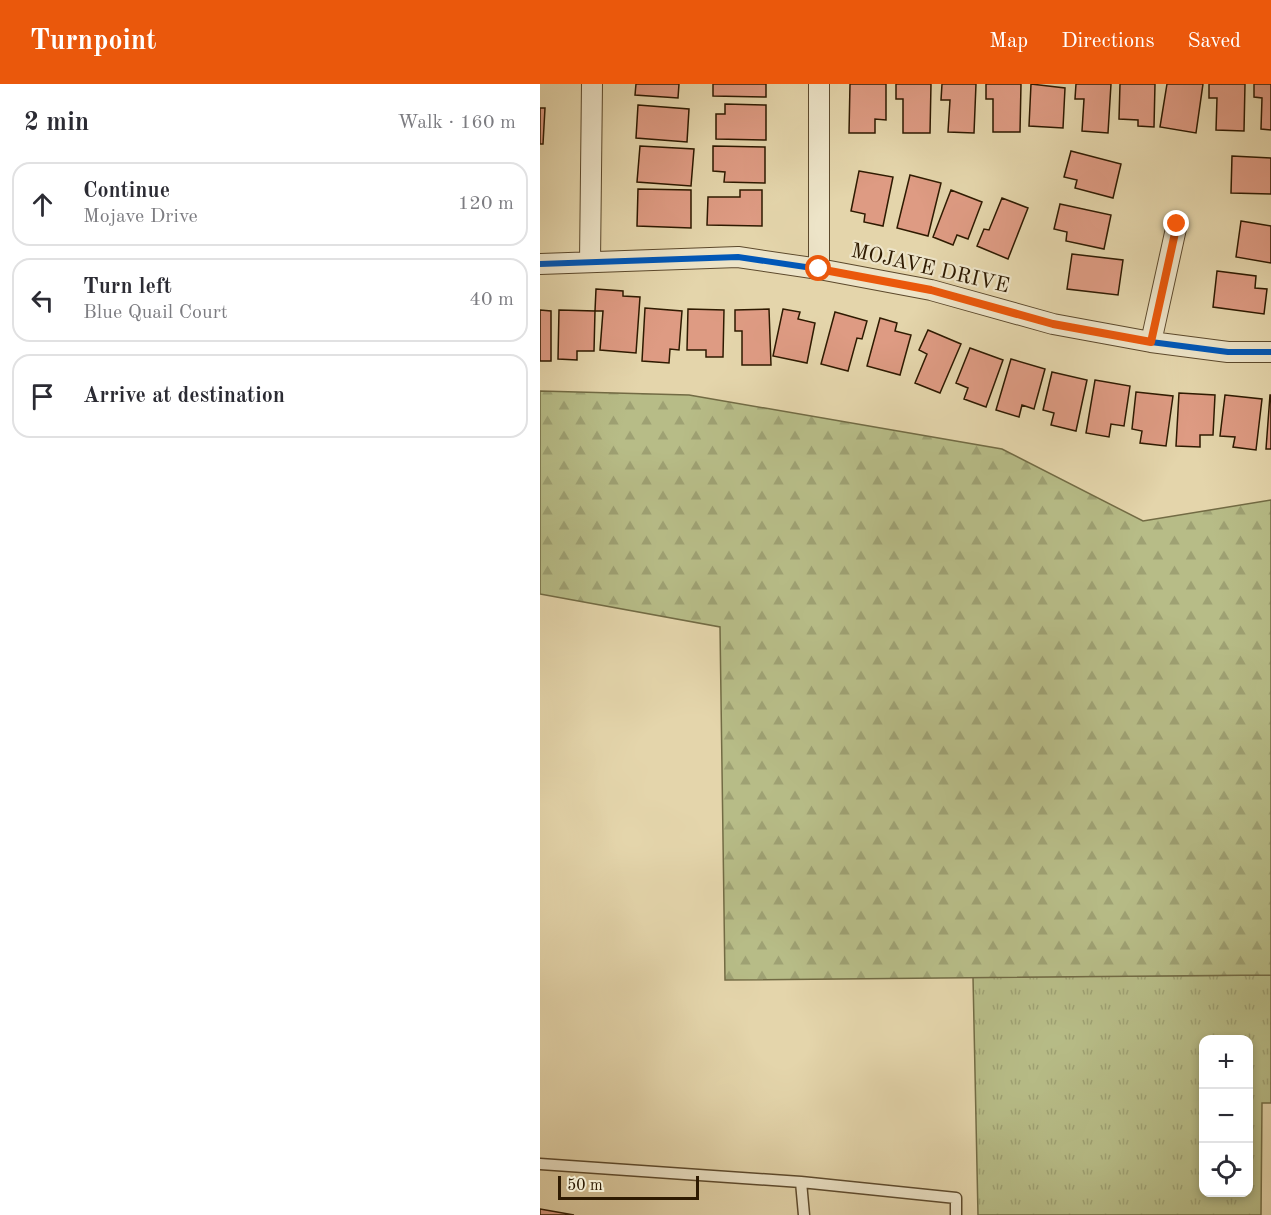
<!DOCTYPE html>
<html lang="en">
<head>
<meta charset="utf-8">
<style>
  body { margin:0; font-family:"Old Standard TT",serif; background:#f7f7f7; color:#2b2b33 }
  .controls { position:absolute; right:18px; bottom:18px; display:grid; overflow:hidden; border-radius:12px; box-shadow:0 3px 9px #0003 }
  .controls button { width:54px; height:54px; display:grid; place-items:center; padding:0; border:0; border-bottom:2px solid #e1e1e2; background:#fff; color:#2b2b33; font:30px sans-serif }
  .scale { position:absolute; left:18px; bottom:15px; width:141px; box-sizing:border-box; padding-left:6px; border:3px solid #2e1a01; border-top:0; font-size:16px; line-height:21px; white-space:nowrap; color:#2e1a01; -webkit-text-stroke:4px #ede4c8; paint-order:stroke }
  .stop { position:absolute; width:18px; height:18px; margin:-14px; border:4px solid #ea580c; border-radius:50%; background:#fff }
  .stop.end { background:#ea580c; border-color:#fff; box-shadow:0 2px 6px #0008 }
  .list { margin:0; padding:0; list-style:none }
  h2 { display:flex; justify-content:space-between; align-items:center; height:78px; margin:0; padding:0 24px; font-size:26px }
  h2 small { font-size:20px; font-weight:400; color:#7c7c81 }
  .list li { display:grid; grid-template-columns:39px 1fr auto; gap:18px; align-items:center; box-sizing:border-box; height:84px; margin:0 12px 12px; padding:0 12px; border:2px solid #e1e1e2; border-radius:18px }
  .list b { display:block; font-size:22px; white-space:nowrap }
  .list p { margin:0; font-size:20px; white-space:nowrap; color:#7c7c81 }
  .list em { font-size:20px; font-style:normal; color:#7c7c81 }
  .icon { flex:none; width:33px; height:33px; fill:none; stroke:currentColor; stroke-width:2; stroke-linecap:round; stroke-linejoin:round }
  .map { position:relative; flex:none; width:731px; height:1131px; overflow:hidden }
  header { display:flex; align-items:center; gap:36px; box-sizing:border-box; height:84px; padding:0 30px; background:#ea580c; color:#fff }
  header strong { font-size:28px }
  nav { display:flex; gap:33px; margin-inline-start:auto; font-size:21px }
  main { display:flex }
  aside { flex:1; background:#fff }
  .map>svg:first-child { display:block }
  .grass { fill:url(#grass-tufts); stroke:#726b44; stroke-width:1.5; fill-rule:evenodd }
  .forest { fill:url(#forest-firs); stroke:#726b44; stroke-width:1.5 }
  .building { fill:#de9b83; stroke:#2e1a01; stroke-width:1.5 }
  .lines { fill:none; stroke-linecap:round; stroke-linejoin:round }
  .service-casing { stroke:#5c492c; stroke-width:13 }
  .minor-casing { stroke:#5c492c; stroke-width:22 }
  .service { stroke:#ede4c8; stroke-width:10 }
  .minor { stroke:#ede4c8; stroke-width:20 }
  .cycleway-casing { stroke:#ede4c8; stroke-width:10 }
  .cycleway { stroke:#0057b8; stroke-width:6 }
  .route { stroke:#ea580c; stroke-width:8 }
  .labels { text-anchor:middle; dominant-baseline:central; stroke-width:4.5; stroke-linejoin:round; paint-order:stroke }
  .street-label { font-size:21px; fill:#2e1a01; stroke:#ede4c8 }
</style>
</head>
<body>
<header>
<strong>Turnpoint</strong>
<nav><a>Map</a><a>Directions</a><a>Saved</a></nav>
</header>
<main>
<aside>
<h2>2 min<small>Walk · 160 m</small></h2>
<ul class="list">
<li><svg class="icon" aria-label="ahead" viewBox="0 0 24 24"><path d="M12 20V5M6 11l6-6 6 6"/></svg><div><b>Continue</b><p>Mojave Drive</p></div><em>120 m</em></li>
<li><svg class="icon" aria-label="left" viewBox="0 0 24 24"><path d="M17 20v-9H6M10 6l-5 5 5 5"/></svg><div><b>Turn left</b><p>Blue Quail Court</p></div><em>40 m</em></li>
<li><svg class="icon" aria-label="arrive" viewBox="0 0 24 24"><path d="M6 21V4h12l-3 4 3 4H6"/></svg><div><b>Arrive at destination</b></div></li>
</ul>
</aside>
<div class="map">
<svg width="731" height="1131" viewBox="0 0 731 1131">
  <defs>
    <pattern id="grass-tufts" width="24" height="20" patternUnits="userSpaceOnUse" patternTransform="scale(1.5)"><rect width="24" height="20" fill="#b7bc87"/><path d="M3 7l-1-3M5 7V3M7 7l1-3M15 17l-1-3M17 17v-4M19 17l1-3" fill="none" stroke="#9ea173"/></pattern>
    <pattern id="forest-firs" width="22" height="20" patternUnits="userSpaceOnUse" patternTransform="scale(1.5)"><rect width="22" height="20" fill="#b7bc87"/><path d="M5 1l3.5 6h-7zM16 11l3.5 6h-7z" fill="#9ea173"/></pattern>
  </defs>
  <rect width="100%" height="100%" fill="#e4d5ab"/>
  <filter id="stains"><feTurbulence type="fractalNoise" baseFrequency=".00333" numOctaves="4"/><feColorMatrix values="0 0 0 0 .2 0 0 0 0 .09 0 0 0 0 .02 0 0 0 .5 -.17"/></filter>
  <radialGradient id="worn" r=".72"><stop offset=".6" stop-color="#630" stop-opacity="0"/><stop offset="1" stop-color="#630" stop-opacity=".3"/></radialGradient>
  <path class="grass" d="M 731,891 L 731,1019 L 722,1019 L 721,1131 L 438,1131 L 433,893 ZM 664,956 L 708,956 L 708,1108 L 664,1108 Z"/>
  <path class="forest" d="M 0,307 L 149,311 L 462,365 L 603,437 L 731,416 L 731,891 L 185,896 L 180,543 L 0,510 Z"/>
  <path class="building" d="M 96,0 L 139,0 L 138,14 L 95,11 Z
    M 173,0 L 226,0 L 226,13 L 173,12 Z
    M 310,0 L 346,0 L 346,36 L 335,35 L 335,49 L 309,49 Z
    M 356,0 L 391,0 L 390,49 L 363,49 L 363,15 L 356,15 Z
    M 402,0 L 436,0 L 434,49 L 408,48 L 410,16 L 401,16 Z
    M 446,0 L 481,0 L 480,48 L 453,48 L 453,15 L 446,15 Z
    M 491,0 L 525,4 L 523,44 L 489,42 Z
    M 536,0 L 571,0 L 568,49 L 542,47 L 544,15 L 535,15 Z
    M 580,0 L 615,0 L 614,43 L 598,42 L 598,36 L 579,35 Z
    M 627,0 L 663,0 L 656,49 L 620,43 Z
    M 669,0 L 705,0 L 704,47 L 676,46 L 677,14 L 669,14 Z
    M 714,0 L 731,0 L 731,46 L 721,45 L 722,14 L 714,13 Z
    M 185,20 L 226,21 L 226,56 L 176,55 L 176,30 L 185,30 Z
    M 98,21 L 149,25 L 147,58 L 96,54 Z
    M 0,24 L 5,24 L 3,60 L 0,60 Z
    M 100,62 L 154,65 L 151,102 L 97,98 Z
    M 173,62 L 225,63 L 225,99 L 184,98 L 185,88 L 173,87 Z
    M 531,67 L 581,80 L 573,114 L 535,104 L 537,96 L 524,93 Z
    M 692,72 L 731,74 L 731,110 L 691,109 Z
    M 319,87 L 353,93 L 343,142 L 324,138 L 325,130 L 311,127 Z
    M 370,91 L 401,99 L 388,152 L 357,144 Z
    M 98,105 L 151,106 L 151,144 L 97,142 Z
    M 200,106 L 222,106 L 222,142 L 167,141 L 168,113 L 200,113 Z
    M 411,106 L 442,118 L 428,155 L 417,151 L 413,161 L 393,153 Z
    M 462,114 L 488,124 L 468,175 L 437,162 L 444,145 L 449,146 Z
    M 520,120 L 571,131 L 564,165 L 526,157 L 527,148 L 514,145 Z
    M 701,137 L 731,142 L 731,179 L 696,173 Z
    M 532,170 L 583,176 L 578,211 L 527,205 Z
    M 677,187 L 716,192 L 715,204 L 727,205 L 724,230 L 673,223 Z
    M 56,205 L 83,207 L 83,212 L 100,213 L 96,269 L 60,266 L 63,227 L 55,227 Z
    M 105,224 L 142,227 L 139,266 L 130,265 L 129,279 L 102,277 Z
    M 148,225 L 184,226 L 183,273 L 166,273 L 166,266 L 147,266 Z
    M 229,225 L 231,281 L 202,281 L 202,247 L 195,247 L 195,226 Z
    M 243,225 L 260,228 L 258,235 L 275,239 L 267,279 L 233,272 Z
    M 0,226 L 11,227 L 11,277 L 0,277 Z
    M 19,226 L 55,227 L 54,267 L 37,267 L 37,276 L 18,275 Z
    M 295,228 L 327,237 L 322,255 L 317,254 L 308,287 L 281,280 Z
    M 340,234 L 357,239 L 355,247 L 371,251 L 360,291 L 327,282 Z
    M 388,246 L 421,260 L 400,309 L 375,299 L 387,270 L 379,266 Z
    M 430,264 L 463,276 L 446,323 L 424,315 L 428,304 L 416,299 Z
    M 471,275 L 505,285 L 494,325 L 482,321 L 479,333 L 456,326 Z
    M 512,288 L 547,296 L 536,347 L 511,341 L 514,329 L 503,326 Z
    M 555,296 L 590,302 L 584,342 L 571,340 L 569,353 L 546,349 Z
    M 596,308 L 633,312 L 626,362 L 600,359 L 602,347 L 592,345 Z
    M 639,309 L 675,311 L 673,351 L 660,351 L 660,363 L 636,362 Z
    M 685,311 L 722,315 L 716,366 L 693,363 L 695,353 L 680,352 Z
    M 730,311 L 731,311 L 731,365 L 726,365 Z
    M 0,1125 L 34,1131 L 0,1131 Z"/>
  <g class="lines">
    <defs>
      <path id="service" d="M 0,1080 L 261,1098 L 264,1131
        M 261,1098 L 416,1114 L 416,1131"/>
      <path id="minor" d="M 279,0 L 279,185
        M 50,178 L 52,0
        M 0,180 L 198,173 L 279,185 L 391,206 L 513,240 L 611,258 L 688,268 L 731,268
        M 611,258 L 637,140"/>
    </defs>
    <use href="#service" class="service-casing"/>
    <use href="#minor" class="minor-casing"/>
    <use href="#service" class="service"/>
    <use href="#minor" class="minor"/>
    <defs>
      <path id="cycleway" d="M 0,180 L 198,173 L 279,185 L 391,206 L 513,240 L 611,258 L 688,268 L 731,268"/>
    </defs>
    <use href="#cycleway" class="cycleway-casing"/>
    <use href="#cycleway" class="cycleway"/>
  </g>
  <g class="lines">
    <path class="route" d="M 279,185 L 391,206 L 513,240 L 611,258 L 637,140"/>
  </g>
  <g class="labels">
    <g class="street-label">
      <text transform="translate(390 185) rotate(13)">MOJAVE DRIVE</text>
    </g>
  </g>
  <rect width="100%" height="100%" filter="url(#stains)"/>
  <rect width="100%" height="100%" fill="url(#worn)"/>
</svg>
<div class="controls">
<button>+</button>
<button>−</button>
<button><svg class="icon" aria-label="locate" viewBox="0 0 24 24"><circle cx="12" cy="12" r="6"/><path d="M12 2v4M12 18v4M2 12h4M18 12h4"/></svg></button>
</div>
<div class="scale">50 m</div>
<div class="stop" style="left:279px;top:185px"></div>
<div class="stop end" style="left:637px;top:140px"></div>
</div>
</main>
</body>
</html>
